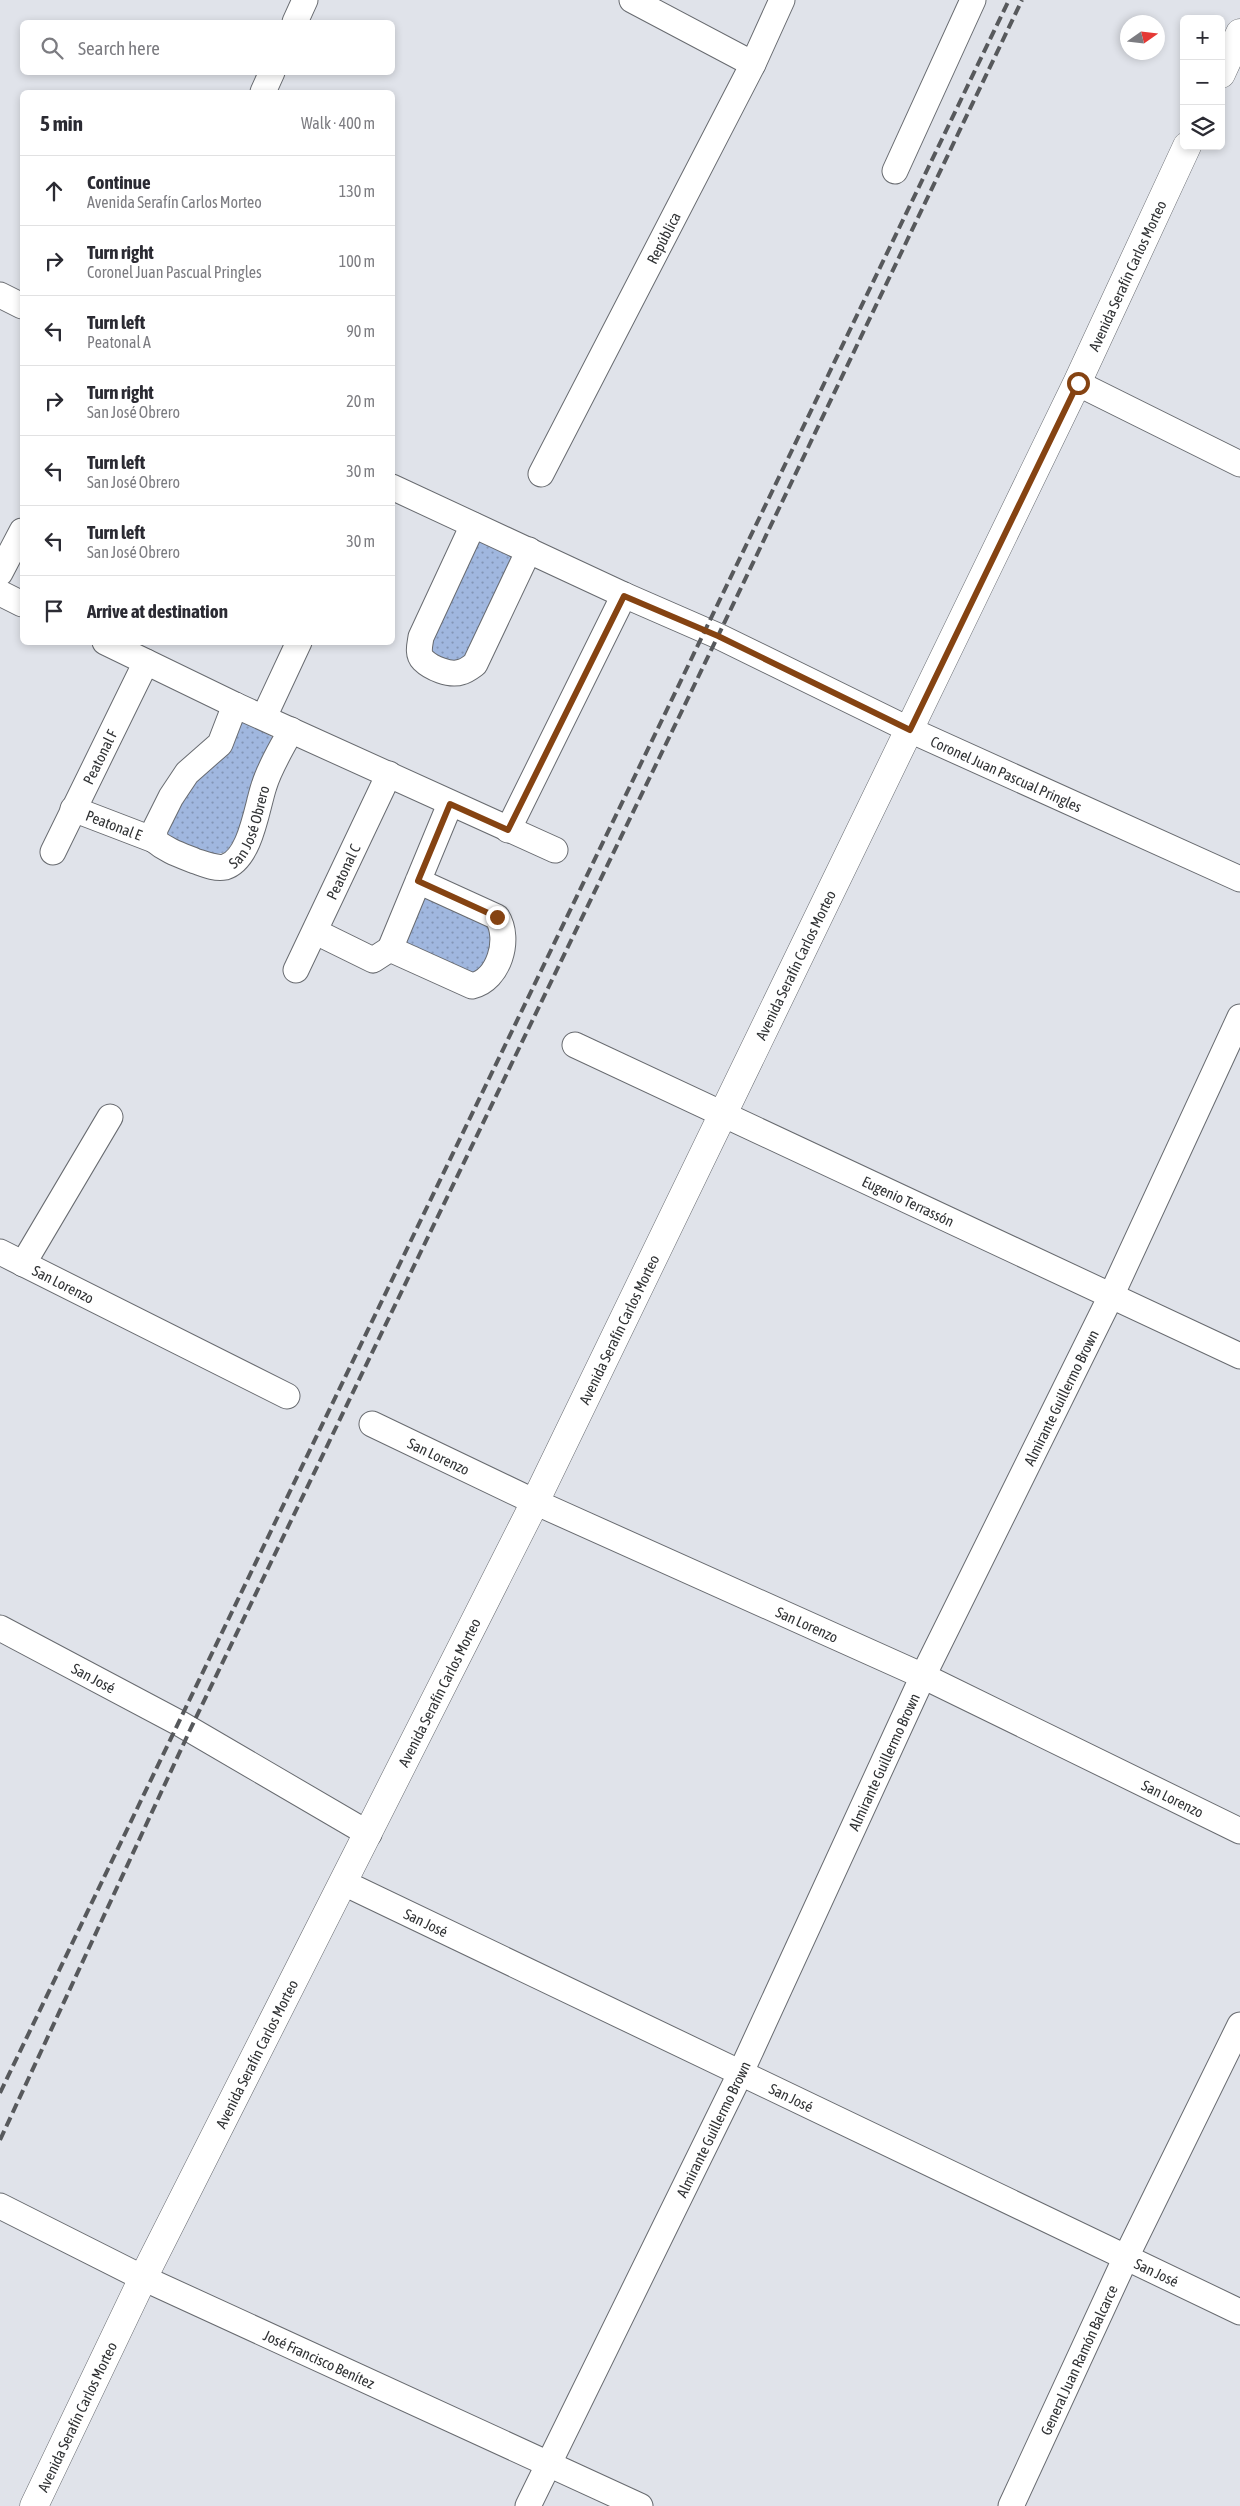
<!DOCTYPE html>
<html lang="en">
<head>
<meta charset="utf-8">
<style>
  body { margin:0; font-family:"Asap Condensed",sans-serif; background:#f7f7f7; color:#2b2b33 }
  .controls { position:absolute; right:15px; top:15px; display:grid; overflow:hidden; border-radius:8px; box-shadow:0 2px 8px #0003 }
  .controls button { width:45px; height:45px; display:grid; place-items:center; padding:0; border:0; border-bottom:1px solid #e1e1e2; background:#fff; color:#2b2b33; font:25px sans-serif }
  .compass { position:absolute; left:1120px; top:15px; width:45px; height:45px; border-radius:50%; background:#fff; box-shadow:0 2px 8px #0003; rotate:76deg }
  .stop { position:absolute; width:15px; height:15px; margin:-11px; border:4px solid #854312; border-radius:50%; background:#fff }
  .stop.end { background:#854312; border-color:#fff; box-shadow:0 1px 5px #0008 }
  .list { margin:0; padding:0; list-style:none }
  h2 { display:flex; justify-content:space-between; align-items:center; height:65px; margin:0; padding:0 20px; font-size:21px }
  h2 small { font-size:16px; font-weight:400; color:#7c7c81 }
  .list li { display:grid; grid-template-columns:32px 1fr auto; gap:15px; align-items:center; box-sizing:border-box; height:70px; padding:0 20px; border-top:1px solid #e1e1e2 }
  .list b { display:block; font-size:19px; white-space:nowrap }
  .list p { margin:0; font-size:16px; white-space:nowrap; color:#7c7c81 }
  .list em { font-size:16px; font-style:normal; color:#7c7c81 }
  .icon { flex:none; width:28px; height:28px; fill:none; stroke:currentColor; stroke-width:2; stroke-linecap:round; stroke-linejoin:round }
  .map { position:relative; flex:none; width:1240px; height:2506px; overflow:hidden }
  .search { position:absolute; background:#fff; box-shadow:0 2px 8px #0003; left:20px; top:20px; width:375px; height:55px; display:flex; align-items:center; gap:12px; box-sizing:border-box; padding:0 18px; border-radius:8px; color:#7c7c81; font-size:19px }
  .panel { position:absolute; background:#fff; box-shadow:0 2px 8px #0003; left:20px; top:90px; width:375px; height:555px; border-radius:8px }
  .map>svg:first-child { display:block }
  .park { fill:url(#park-dots) }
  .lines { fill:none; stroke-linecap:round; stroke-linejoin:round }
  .minor-casing { stroke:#686b70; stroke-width:27 }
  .major-casing { stroke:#686b70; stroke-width:29 }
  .minor { stroke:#fff; stroke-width:25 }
  .major { stroke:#fff; stroke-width:28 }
  .rail { stroke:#57595c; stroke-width:4; stroke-dasharray:10 5; stroke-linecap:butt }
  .route { stroke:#854312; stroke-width:6 }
  .labels { text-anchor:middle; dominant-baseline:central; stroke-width:5; stroke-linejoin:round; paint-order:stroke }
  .street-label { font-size:15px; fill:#303234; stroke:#fff }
</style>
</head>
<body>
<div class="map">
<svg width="1240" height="2506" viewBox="0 0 1240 2506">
  <defs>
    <pattern id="park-dots" width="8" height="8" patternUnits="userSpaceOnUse" patternTransform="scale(1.25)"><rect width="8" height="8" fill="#a0b7df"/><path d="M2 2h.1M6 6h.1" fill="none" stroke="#8395b6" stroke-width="1.8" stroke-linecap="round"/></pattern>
  </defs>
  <rect width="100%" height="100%" fill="#e0e3ea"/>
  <path class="park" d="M 475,537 L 515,557 L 468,655 L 454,665 L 434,654 L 431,645 Z
    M 239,719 L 274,738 C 261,776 251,820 226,852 C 205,857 201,855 183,846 C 177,843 170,841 168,835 C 163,816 226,737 239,719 Z
    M 422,894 L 495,928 L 488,965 L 468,975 L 401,945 Z"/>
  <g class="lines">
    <defs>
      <g id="minor">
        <path d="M 632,0 L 753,64"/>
        <path d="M 295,22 L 305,0"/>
        <path d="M 263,92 L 272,72"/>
        <path d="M 895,171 L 973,0"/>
        <path d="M 0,295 L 22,306"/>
        <path d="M 1077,383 L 1240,464"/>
        <path id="s1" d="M 541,474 L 753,64 L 782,0"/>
        <path id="s2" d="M 392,487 L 624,595 L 718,636 L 910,730 L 1240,879"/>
        <path d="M 473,525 L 421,637 C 420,644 417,654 423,660 C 431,668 450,676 461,672 C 466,671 471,667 475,664 L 529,550"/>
        <path d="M 0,573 L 22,531"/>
        <path d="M 0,593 L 22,604"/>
        <path d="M 105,642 L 235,705 L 555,850"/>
        <path id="s3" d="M 235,705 L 220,744 L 187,773 L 171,797 L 155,829 L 154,840 C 167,851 180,855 195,861 C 204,864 215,869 225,867 C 251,859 257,806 264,786 C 270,766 282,748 291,730"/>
        <path d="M 264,717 L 299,642"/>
        <path id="s4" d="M 73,809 L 154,840"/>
        <path d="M 508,830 L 624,595"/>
        <path id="s5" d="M 53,852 L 146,662"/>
        <path d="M 418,881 L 497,917 C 511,939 499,980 472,986 L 390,949 L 450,804"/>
        <path d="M 316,932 L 373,960 L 390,949"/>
        <path id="s6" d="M 296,970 L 389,774"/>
        <path id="s7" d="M 575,1045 L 1240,1356"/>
        <path id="s8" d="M 0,1252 L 287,1396"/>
        <path d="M 23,1264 L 110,1117"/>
        <path id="s9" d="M 372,1424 L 535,1502 L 923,1676 L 1240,1831"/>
        <path id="s10" d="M 0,1628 L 179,1723 L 369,1834"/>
        <path id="s11" d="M 344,1883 L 1240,2312"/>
        <path id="s12" d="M 0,2206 L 143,2278 L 640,2506"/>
        <path id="s13" d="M 528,2506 L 741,2072 L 923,1676 L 1111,1296 L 1240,1017"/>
        <path id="s14" d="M 1011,2506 L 1126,2257 L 1240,2025"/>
      </g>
      <g id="major">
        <path d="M 1221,74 L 1240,33"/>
        <path id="s15" d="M 34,2506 L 143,2278 L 535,1502 L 1077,383 L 1187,146"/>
      </g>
    </defs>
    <use href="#minor" class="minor-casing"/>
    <use href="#major" class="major-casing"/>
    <use href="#minor" class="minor"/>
    <use href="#major" class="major"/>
    <path class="rail" d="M 0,2093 L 1009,0
      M 0,2140 L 190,1730 L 718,636 L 1022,0"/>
  </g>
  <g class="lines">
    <path class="route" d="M 497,917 L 418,881 L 450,804 L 508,830 L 624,596 L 718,636 L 910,730 L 1078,383"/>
  </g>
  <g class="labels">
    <g class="street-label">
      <text stroke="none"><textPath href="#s1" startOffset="266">República</textPath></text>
      <text stroke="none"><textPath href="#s15" startOffset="2484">Avenida Serafín Carlos Morteo</textPath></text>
      <text stroke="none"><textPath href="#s5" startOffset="106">Peatonal F</textPath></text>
      <text stroke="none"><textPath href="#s2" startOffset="678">Coronel Juan Pascual Pringles</textPath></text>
      <text stroke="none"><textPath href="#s3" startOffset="288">San José Obrero</textPath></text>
      <text stroke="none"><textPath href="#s4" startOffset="44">Peatonal E</textPath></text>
      <text stroke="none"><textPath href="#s6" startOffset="109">Peatonal C</textPath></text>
      <text stroke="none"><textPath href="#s15" startOffset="1719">Avenida Serafín Carlos Morteo</textPath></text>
      <text stroke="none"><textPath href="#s7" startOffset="368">Eugenio Terrassón</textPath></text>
      <text stroke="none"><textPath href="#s8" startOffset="71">San Lorenzo</textPath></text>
      <text stroke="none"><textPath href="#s15" startOffset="1314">Avenida Serafín Carlos Morteo</textPath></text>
      <text stroke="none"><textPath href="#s13" startOffset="1230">Almirante Guillermo Brown</textPath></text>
      <text stroke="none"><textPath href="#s9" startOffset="74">San Lorenzo</textPath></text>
      <text stroke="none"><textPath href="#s9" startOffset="479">San Lorenzo</textPath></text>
      <text stroke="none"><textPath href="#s10" startOffset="106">San José</textPath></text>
      <text stroke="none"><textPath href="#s15" startOffset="909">Avenida Serafín Carlos Morteo</textPath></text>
      <text stroke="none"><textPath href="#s13" startOffset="825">Almirante Guillermo Brown</textPath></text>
      <text stroke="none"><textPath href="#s9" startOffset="884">San Lorenzo</textPath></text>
      <text stroke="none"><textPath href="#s11" startOffset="91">San José</textPath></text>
      <text stroke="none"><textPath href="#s15" startOffset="504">Avenida Serafín Carlos Morteo</textPath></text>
      <text stroke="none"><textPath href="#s11" startOffset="496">San José</textPath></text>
      <text stroke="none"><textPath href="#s13" startOffset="420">Almirante Guillermo Brown</textPath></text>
      <text stroke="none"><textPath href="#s11" startOffset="901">San José</textPath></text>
      <text stroke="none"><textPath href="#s12" startOffset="354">José Francisco Benítez</textPath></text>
      <text stroke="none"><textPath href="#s14" startOffset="161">General Juan Ramón Balcarce</textPath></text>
      <text stroke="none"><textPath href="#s15" startOffset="99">Avenida Serafín Carlos Morteo</textPath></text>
    </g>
  </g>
</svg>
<div class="controls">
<button>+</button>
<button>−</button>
<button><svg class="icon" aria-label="layers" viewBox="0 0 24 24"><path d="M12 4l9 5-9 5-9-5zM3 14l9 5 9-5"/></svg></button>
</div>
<svg class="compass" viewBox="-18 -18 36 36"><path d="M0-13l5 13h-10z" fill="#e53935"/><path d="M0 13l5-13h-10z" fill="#7c7c81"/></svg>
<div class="stop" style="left:1078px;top:383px"></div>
<div class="stop end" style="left:497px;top:917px"></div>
<div class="search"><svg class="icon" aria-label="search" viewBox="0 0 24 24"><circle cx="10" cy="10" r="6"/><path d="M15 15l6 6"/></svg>Search here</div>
<section class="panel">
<h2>5 min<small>Walk · 400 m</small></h2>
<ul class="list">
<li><svg class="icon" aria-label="ahead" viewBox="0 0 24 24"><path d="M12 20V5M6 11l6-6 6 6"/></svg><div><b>Continue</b><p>Avenida Serafín Carlos Morteo</p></div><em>130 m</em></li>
<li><svg class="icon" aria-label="right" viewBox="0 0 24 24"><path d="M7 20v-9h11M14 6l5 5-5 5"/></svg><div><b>Turn right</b><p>Coronel Juan Pascual Pringles</p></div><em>100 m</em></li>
<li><svg class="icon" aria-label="left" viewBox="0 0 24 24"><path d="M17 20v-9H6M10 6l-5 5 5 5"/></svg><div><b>Turn left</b><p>Peatonal A</p></div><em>90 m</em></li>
<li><svg class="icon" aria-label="right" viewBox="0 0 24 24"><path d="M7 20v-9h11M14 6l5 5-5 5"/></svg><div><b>Turn right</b><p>San José Obrero</p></div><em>20 m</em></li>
<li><svg class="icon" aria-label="left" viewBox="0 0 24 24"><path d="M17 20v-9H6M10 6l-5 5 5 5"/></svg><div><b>Turn left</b><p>San José Obrero</p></div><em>30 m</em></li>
<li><svg class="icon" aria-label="left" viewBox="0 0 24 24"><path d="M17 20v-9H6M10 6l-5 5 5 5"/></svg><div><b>Turn left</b><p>San José Obrero</p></div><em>30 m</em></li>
<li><svg class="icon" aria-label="arrive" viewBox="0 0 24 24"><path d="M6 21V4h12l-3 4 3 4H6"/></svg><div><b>Arrive at destination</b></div></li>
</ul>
</section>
</div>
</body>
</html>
